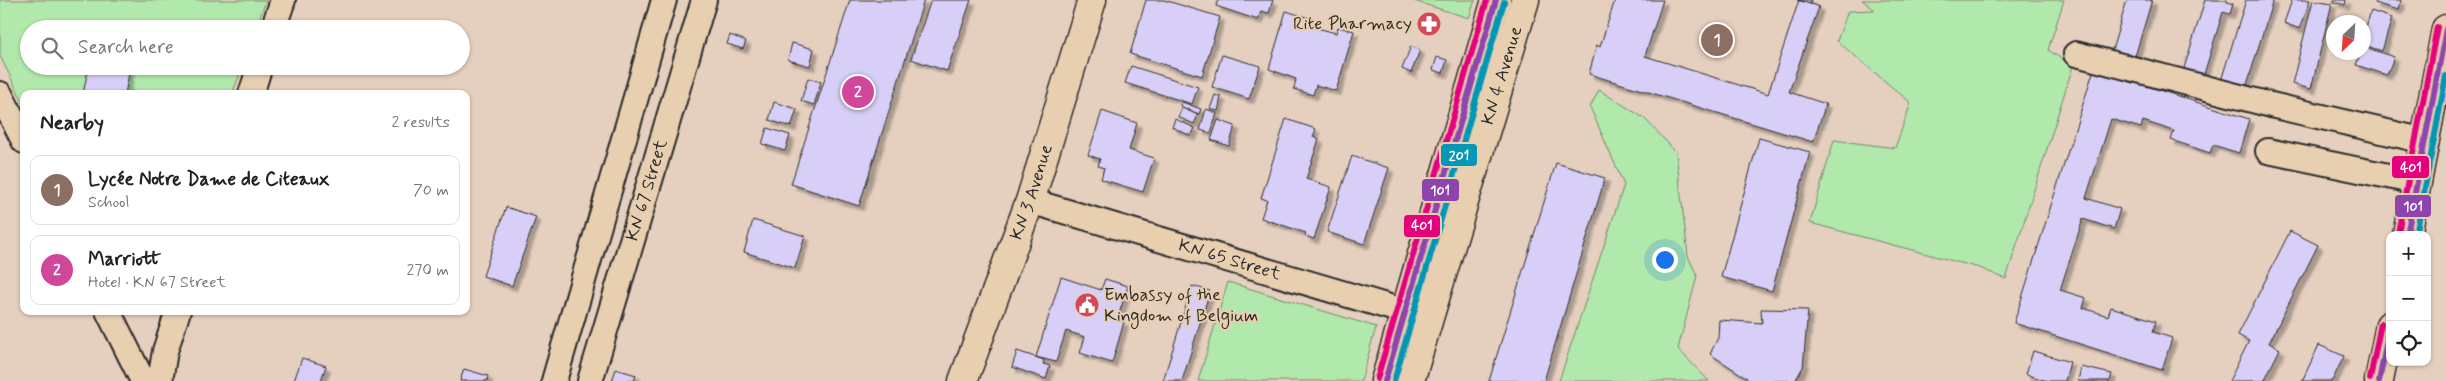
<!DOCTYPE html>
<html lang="en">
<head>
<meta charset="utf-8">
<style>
  body { margin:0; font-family:Mynerve,sans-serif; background:#f6f6f6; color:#222 }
  .controls { position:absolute; right:15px; bottom:15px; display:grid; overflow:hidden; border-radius:10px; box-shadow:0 1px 4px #0004 }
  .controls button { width:45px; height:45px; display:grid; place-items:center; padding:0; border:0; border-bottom:1px solid #e0e0e0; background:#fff; color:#222; font:25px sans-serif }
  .compass { position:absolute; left:2326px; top:15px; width:45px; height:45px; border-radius:50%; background:#fff; box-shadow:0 1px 4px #0004; rotate:205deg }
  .you { position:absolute; left:1664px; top:259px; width:18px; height:18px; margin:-12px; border:4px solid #fff; border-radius:50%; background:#1a73e8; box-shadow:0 0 0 8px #1a73e833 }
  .badge { display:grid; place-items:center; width:32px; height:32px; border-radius:50%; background:#d1495b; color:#fff; font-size:16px; font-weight:700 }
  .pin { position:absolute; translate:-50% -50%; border:2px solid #fff; box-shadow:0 1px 5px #0006 }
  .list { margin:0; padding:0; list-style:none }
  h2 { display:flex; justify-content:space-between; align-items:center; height:65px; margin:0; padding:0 20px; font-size:21px }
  h2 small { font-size:16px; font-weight:400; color:#767676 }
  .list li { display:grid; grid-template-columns:32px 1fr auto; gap:15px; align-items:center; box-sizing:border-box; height:70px; margin:0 10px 10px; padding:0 10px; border:1px solid #e0e0e0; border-radius:10px }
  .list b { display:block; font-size:19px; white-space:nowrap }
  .list p { margin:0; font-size:16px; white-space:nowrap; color:#767676 }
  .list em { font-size:16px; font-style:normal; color:#767676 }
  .icon { flex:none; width:28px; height:28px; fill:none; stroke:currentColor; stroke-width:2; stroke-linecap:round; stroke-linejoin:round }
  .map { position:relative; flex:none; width:2446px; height:381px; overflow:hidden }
  .search { position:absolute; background:#fff; box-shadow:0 1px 4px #0004; left:20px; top:20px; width:450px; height:55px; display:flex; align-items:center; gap:12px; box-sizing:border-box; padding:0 18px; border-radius:28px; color:#767676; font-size:19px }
  .panel { position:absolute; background:#fff; box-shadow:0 1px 4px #0004; left:20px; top:90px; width:450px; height:225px; border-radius:10px }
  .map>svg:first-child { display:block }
  .green { fill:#b1e8ab; stroke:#6e8a6b }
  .building { fill:#d7cff8; stroke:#2b2b2b; filter:url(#shadow) }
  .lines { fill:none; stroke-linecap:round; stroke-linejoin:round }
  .street-casing { stroke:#2b2b2b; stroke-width:28 }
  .secondary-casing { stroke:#2b2b2b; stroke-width:31 }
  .street { stroke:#e8cfb0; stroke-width:24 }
  .secondary { stroke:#e8cfb0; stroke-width:28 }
  .bus-1-casing { stroke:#e8cfb0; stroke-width:10 }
  .bus-2-casing { stroke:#e8cfb0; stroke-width:10 }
  .bus-3-casing { stroke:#e8cfb0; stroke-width:10 }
  .bus-1 { stroke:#8e44ad; stroke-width:6 }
  .bus-2 { stroke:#0696b6; stroke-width:6 }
  .bus-3 { stroke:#e5007d; stroke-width:6 }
  .labels { text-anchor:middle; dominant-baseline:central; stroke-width:4; stroke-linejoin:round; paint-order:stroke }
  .poi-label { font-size:18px; fill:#2b2b2b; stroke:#e8cfb0; text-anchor:end }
  .street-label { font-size:18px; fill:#2b2b2b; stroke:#e8cfb0 }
  .line-badge { stroke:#e8cfb0; stroke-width:2 }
  .badge-label { font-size:14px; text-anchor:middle; font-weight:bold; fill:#fff }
</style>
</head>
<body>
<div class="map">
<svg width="2446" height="381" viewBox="0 0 2446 381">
  <defs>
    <filter id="shadow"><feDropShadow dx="4.5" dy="4.5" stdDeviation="1" flood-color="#0004"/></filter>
  </defs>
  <rect width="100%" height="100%" fill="#e5cfbe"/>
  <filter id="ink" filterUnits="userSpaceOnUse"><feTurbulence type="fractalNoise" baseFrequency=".02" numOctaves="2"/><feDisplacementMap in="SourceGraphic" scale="10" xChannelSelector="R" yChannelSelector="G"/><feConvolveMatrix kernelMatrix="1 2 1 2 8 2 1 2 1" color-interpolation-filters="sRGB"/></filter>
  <g filter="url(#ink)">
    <path class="green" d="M 0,0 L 266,0 L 256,29 L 29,29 L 29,66 L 243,66 L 232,94 L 24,94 L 24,104 L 0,56 Z
      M 1411,0 L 1475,0 L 1469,18 Z
      M 1862,0 L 2064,0 L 2048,50 L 2073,66 L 2006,279 L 1980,268 L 1810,223 L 1834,140 L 1895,148 L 1911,103 L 1837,41 L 1848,11 L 1875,10 Z
      M 1599,90 L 1644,118 L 1676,152 L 1688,256 L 1697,276 L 1678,349 L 1709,381 L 1559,381 L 1624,185 L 1590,107 Z
      M 1228,282 L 1376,327 L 1361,381 L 1198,381 Z"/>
    <path class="building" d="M 850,0 L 924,0 L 859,206 L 791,184 Z
      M 931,0 L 971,0 L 947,71 L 911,59 Z
      M 1146,0 L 1164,0 L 1220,17 L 1202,76 L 1130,54 Z
      M 1218,0 L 1273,0 L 1269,13 L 1261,11 L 1258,20 L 1216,6 Z
      M 1615,0 L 1663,0 L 1645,56 L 1768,94 L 1799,0 L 1819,7 L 1789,92 L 1826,104 L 1813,142 L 1589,74 L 1597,45 L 1600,47 Z
      M 1797,0 L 1811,0 L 1810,4 Z
      M 2127,0 L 2152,0 L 2133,63 L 2110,57 Z
      M 2205,0 L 2227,0 L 2227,2 L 2233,4 L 2230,14 L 2223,12 L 2201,84 L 2181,78 Z
      M 2246,0 L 2273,0 L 2245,91 L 2220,84 Z
      M 2292,0 L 2310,0 L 2300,29 L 2284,23 Z
      M 2313,0 L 2332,3 L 2311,89 L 2292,84 Z
      M 2334,0 L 2346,0 L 2345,5 L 2334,2 Z
      M 2375,0 L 2401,0 L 2399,10 L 2374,3 Z
      M 1286,11 L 1315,20 L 1313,27 L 1336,33 L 1338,27 L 1354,31 L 1336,91 L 1316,85 L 1313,95 L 1294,89 L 1296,79 L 1269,69 Z
      M 2371,11 L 2392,18 L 2382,51 L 2364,45 L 2364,33 Z
      M 730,35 L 746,41 L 743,49 L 727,44 Z
      M 792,43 L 814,49 L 810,66 L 788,60 Z
      M 1411,46 L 1420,50 L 1411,73 L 1402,69 Z
      M 2364,47 L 2394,57 L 2387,75 L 2356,65 L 2361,52 L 2364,52 Z
      M 1222,55 L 1260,66 L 1249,99 L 1212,87 Z
      M 1437,57 L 1447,60 L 1443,73 L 1433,70 Z
      M 105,66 L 130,68 L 125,94 L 83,94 L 88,69 L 104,72 Z
      M 1131,66 L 1198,87 L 1192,104 L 1125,83 Z
      M 2094,69 L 2249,119 L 2239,153 L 2213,145 L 2210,153 L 2171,140 L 2174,131 L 2143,121 L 2141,128 L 2111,119 L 2086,198 L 2120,209 L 2114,229 L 2083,219 L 2060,290 L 2086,298 L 2083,308 L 2108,316 L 2111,307 L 2156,321 L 2153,332 L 2172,338 L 2162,370 L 2014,323 Z
      M 808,78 L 821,82 L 814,105 L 801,101 Z
      M 1215,95 L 1221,97 L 1218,111 L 1210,109 Z
      M 774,102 L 797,109 L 791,127 L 769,120 Z
      M 1182,102 L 1201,109 L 1199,114 L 1180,106 Z
      M 1182,108 L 1198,115 L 1194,124 L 1178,117 Z
      M 1206,109 L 1217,113 L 1211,133 L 1200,130 Z
      M 1102,111 L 1137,123 L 1129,150 L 1154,158 L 1143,192 L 1101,179 L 1104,168 L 1098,166 L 1100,159 L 1088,155 Z
      M 1175,119 L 1195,128 L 1191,136 L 1172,127 Z
      M 1286,119 L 1316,129 L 1313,137 L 1319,139 L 1306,179 L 1331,187 L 1314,239 L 1305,236 L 1306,233 L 1261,218 L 1267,200 L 1261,198 Z
      M 1218,120 L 1235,126 L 1229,146 L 1211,140 Z
      M 767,128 L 790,135 L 785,151 L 762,144 Z
      M 1759,138 L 1810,152 L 1772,291 L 1721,277 Z
      M 1352,156 L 1389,168 L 1364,244 L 1327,232 Z
      M 1556,163 L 1605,178 L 1544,381 L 1489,381 Z
      M 506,207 L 536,217 L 512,286 L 483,276 Z
      M 753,220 L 805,236 L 795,268 L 744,252 Z
      M 2290,231 L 2318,245 L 2269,343 L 2280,349 L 2264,381 L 2229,381 L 2249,341 L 2238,335 Z
      M 1061,277 L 1101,290 L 1105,279 L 1128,286 L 1117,320 L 1124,322 L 1112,363 L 1080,353 L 1085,337 L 1066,331 L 1056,362 L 1036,357 Z
      M 1192,286 L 1210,291 L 1182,381 L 1163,381 Z
      M 1761,309 L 1808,310 L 1803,367 L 1795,381 L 1746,381 L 1747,378 L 1710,354 L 1718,338 L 1719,320 L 1762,323 Z
      M 2319,345 L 2344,356 L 2332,381 L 2302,381 Z
      M 1017,351 L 1044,360 L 1043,364 L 1050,366 L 1046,379 L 1012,367 Z
      M 2033,351 L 2070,362 L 2065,381 L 2047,381 L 2026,374 Z
      M 302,358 L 326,366 L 321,380 L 323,381 L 294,381 Z
      M 2081,367 L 2112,374 L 2110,381 L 2078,381 Z
      M 464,369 L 488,376 L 487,381 L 460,381 Z
      M 616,369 L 636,375 L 634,381 L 612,381 Z"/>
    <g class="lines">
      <defs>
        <g id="street">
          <path d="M 273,29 L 283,0"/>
          <path d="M 2076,54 L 2271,105 L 2425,141"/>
          <path d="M 0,94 L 24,141"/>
          <path d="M 251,94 L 260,66"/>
          <path d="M 2268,151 L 2417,182"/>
          <path id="s1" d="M 1030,201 L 1423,317"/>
          <path d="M 108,311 L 143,381"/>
          <path d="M 160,381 L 165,351 L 178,311"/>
          <path d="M 554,381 L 664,0"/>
          <path id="s2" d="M 590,381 L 704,0"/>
        </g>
        <g id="secondary">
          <path d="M 2407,235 L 2446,29"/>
          <path id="s3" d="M 963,381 L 1030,201 L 1092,0"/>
          <path d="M 1385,381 L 1496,0"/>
          <path id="s4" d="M 1410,381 L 1525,0"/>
          <path d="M 2379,381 L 2390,325"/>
        </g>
      </defs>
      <use href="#street" class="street-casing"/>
      <use href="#secondary" class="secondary-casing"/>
      <use href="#street" class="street"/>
      <use href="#secondary" class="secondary"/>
      <defs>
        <path id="bus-1" d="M 2407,235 L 2446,29
          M 1385,381 L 1496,0
          M 2379,381 L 2390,326"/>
        <path id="bus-2" d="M 2416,235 L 2446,76
          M 1394,381 L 1504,2"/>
        <path id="bus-3" d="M 2398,233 L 2437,27
          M 1377,379 L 1487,0
          M 2370,379 L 2381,323"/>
      </defs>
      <use href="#bus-1" class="bus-1-casing"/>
      <use href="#bus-2" class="bus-2-casing"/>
      <use href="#bus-3" class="bus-3-casing"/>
      <use href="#bus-1" class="bus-1"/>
      <use href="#bus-2" class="bus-2"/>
      <use href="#bus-3" class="bus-3"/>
    </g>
  </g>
  <defs>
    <symbol id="pharmacy-disc" viewBox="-11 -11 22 22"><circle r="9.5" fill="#d1495b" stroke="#e8cfb0"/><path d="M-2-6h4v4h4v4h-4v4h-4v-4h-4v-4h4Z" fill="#fff"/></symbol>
    <symbol id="civic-disc" viewBox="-11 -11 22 22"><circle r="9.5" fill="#d1495b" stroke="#e8cfb0"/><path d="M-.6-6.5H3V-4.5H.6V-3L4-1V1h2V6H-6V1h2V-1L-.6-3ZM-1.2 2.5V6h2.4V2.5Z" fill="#fff"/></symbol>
  </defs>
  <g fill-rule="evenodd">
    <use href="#pharmacy-disc" x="1415" y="10" width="28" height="28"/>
    <use href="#civic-disc" x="1073" y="291" width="28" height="28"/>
  </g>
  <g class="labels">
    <g class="poi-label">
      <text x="1412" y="24">Rite Pharmacy</text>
      <text x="1104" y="295" text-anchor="start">Embassy of the<tspan x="1104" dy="21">Kingdom of Belgium</tspan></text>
    </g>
    <g class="street-label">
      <text stroke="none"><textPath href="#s4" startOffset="319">KN 4 Avenue</textPath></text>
      <text stroke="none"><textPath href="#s2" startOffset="199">KN 67 Street</textPath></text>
      <text stroke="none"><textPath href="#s3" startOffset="201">KN 3 Avenue</textPath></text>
      <text stroke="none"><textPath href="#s1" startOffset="208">KN 65 Street</textPath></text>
    </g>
  </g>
  <g class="line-badge">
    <rect x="1440" y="143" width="38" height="24" rx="5" fill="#0696b6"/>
    <rect x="2391" y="155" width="39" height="24" rx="5" fill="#e5007d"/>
    <rect x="1421" y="178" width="39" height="24" rx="5" fill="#8e44ad"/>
    <rect x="2394" y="194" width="38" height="24" rx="5" fill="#8e44ad"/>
    <rect x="1403" y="214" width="38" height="24" rx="5" fill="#e5007d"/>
  </g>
  <g class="badge-label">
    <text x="1459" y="160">201</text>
    <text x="2411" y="172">401</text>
    <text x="1440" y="195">101</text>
    <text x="2413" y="211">101</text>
    <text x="1422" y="230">401</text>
  </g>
</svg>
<div class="controls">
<button>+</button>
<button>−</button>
<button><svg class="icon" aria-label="locate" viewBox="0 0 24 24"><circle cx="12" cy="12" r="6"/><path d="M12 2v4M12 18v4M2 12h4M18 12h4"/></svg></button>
</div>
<svg class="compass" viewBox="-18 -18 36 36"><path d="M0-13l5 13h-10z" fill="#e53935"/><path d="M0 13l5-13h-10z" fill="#767676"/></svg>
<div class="you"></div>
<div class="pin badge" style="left:1717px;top:40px;background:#8d6e63">1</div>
<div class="pin badge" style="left:858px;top:92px;background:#d1479c">2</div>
<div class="search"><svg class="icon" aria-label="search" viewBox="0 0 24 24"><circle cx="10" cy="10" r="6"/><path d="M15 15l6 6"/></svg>Search here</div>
<section class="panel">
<h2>Nearby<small>2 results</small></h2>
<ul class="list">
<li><span class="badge" style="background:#8d6e63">1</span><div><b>Lycée Notre Dame de Citeaux</b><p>School</p></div><em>70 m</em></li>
<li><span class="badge" style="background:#d1479c">2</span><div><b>Marriott</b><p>Hotel · KN 67 Street</p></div><em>270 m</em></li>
</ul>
</section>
</div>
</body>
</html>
